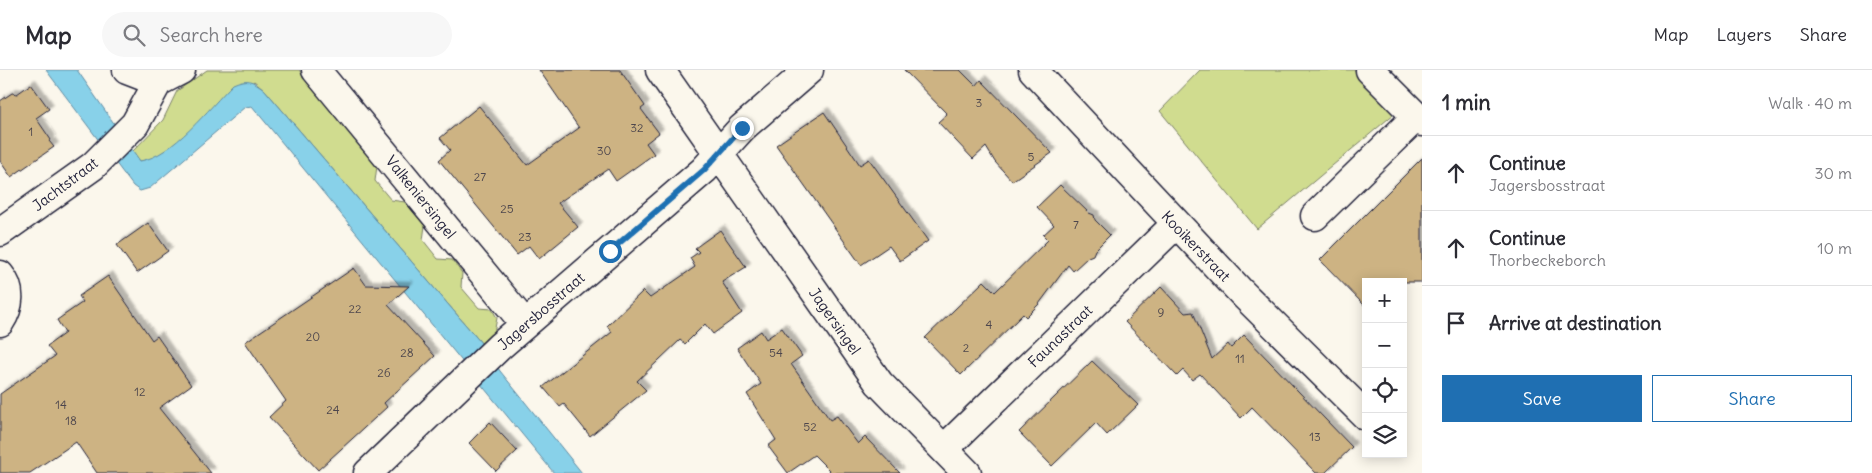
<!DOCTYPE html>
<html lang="en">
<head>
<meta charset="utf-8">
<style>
  body { margin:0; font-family:Delius,sans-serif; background:#f7f7f7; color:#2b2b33 }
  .controls { position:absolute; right:15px; bottom:15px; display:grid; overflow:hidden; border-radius:0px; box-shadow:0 2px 12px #0003 }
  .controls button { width:45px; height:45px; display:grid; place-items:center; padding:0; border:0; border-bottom:1px solid #e1e1e2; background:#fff; color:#2b2b33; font:25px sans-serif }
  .stop { position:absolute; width:15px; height:15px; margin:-11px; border:4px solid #1f6fb2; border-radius:50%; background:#fff }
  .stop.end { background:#1f6fb2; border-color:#fff; box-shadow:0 1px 5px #0008 }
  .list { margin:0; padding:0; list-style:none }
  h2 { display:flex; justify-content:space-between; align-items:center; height:65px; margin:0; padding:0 20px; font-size:21px }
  h2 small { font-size:16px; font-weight:400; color:#7c7c81 }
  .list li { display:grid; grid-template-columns:32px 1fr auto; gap:15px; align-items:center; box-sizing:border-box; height:75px; padding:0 20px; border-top:1px solid #e1e1e2 }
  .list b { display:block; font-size:19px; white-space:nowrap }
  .list p { margin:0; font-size:16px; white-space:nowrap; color:#7c7c81 }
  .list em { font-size:16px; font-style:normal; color:#7c7c81 }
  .actions { display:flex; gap:10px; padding:15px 20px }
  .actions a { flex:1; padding:11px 0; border:1px solid #1f6fb2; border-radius:0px; text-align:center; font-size:18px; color:#1f6fb2 }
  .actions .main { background:#1f6fb2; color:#fff }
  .icon { flex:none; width:28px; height:28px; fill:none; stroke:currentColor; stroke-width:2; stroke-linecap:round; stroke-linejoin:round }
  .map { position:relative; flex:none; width:1422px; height:403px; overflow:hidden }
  header { display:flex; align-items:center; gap:30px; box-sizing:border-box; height:70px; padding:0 25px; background:#fff; border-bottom:1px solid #e1e1e2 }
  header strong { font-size:24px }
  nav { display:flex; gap:28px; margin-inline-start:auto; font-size:18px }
  .search { width:350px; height:45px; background:#f7f7f7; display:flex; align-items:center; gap:12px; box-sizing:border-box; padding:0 18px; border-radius:28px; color:#7c7c81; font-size:19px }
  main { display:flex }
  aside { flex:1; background:#fff }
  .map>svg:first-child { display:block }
  .green { fill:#d0dc8f; stroke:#797f65 }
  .water { fill:#88d1e9; stroke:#5f8ba3 }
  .building { fill:#cdb383; stroke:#22223b; filter:url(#shadow) }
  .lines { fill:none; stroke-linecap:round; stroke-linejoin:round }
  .minor-casing { stroke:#22223b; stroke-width:31 }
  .minor { stroke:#fbf7ec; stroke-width:28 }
  .route { stroke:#1f6fb2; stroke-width:6 }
  .labels { text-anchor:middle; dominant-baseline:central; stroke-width:4.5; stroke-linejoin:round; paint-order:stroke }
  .number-label { font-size:12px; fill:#4d464d }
  .street-label { font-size:15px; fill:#22223b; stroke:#fbf7ec }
</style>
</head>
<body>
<header>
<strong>Map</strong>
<div class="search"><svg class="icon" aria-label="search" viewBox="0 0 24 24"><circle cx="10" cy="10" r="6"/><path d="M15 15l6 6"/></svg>Search here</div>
<nav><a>Map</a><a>Layers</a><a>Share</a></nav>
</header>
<main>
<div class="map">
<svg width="1422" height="403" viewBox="0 0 1422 403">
  <defs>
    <filter id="shadow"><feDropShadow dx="4.5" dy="-4.5" stdDeviation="1" flood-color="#0004"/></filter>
  </defs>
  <rect width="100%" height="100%" fill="#fbf7ec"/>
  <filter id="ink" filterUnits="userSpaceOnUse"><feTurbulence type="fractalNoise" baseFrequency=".02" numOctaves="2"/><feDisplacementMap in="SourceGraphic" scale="10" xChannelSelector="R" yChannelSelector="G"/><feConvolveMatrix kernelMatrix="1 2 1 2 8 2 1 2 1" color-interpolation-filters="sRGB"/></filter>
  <g filter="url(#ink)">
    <path class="green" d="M 207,0 L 299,0 L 377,96 L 375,111 L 391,130 L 405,132 L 425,156 L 423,170 L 438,189 L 452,190 L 462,203 L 461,217 L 479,238 L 492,239 L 497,248 L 494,263 L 482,274 L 264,19 L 254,11 L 170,78 L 152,89 L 140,91 L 132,82 L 163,50 L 177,21 Z
      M 1200,0 L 1368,0 L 1401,38 L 1257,159 L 1160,41 Z"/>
    <path class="water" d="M 46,0 L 77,0 L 140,91 C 173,86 209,38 233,14 C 247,8 252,10 264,19 L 482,274 L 500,301 L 582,403 L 554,403 L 252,36 L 245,37 L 150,118 L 140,121 L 133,116 Z"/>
    <path class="building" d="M 539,0 L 620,0 L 645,36 L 641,39 L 659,63 L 646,73 L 654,84 L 616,111 L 608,99 L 558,133 L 578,157 L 539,189 L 529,176 L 517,185 L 439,90 L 450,80 L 440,68 L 479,36 L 527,95 L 579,58 Z
      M 904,0 L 960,0 L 976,16 L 981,10 L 1052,83 L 1012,111 L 995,92 L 986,77 L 973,89 L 938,52 L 947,44 Z
      M 31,14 L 49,39 L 36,48 L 51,70 L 49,71 L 54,77 L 11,107 L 0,91 L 0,31 L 12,23 L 17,24 Z
      M 824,42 L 860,95 L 869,89 L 928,171 L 900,191 L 889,176 L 861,195 L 776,75 Z
      M 1422,88 L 1422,212 L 1366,212 L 1366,237 L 1320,190 Z
      M 1060,115 L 1089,143 L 1094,145 L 1095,150 L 1110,165 L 1095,180 L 1093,185 L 1088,187 L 1073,201 L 1068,195 L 1039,234 L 1026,247 L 1023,244 L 961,305 L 925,268 L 984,211 L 995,222 L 1048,170 L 1043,165 L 1054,155 L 1037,137 Z
      M 148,153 L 168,181 L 137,203 L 117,175 Z
      M 720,160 L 746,197 L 722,212 L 742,243 L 713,264 L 705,254 L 685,274 L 680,270 L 637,311 L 646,320 L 590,366 L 564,334 L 560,337 L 543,317 L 612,262 L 607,256 L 643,221 L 650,228 L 695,197 L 690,188 L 699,182 L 695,178 Z
      M 354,198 L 366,215 L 409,216 L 388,235 L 435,286 L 384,333 L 387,337 L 318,400 L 269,347 L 286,331 L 245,272 Z
      M 108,206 L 152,270 L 157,266 L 191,315 L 159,338 L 211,403 L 97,403 L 76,372 L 30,403 L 0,403 L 0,324 L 55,286 L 47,276 L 65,263 L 57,250 L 83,232 L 79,226 Z
      M 1161,217 L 1185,243 L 1193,242 L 1212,289 L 1228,274 L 1231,278 L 1244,265 L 1352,377 L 1325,403 L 1316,403 L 1252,337 L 1241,348 L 1200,304 L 1192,310 L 1183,300 L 1177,306 L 1125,252 Z
      M 782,258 L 802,286 L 791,294 L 830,350 L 837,346 L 858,374 L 865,367 L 900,403 L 828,403 L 830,401 L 814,385 L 788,403 L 768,376 L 776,370 L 747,324 L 761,314 L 737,278 L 761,261 L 766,269 Z
      M 1092,291 L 1138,335 L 1107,365 L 1096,353 L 1052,396 L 1019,362 Z
      M 490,352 L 517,381 L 496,401 L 469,373 Z"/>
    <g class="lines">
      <defs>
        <path id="minor" d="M 127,0 L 158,12 L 181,0
          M 316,0 L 525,254
          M 660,0 L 879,313 L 967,403
          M 1033,0 L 1241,222 L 1366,346
          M 1370,0 L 1422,52
          M 1315,146 L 1416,47
          M 0,162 L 93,96 L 135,54 L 158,12
          M 0,205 C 12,219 10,237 0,252
          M 944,379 L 1176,154
          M 368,403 L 500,276 L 704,100 L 742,58 L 809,0"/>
      </defs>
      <use href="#minor" class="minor-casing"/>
      <use href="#minor" class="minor"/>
    </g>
  </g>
  <g class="lines" filter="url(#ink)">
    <path class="route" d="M 610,181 L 704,100 L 742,58"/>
  </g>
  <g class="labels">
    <g class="number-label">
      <text x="979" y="32">3</text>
      <text x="637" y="57">32</text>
      <text x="31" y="61">1</text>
      <text x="604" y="80">30</text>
      <text x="1031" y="86">5</text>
      <text x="480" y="106">27</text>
      <text x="507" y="138">25</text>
      <text x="1076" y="154">7</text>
      <text x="525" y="166">23</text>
      <text x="355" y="238">22</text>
      <text x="1161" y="242">9</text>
      <text x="989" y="254">4</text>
      <text x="313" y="266">20</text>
      <text x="966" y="277">2</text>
      <text x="407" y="282">28</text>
      <text x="776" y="282">54</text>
      <text x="1240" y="288">11</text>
      <text x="384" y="302">26</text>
      <text x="140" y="321">12</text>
      <text x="61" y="334">14</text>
      <text x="333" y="339">24</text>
      <text x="71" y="350">18</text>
      <text x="810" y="356">52</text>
      <text x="1315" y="366">13</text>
    </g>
    <g class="street-label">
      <text transform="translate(65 114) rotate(-37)">Jachtstraat</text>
      <text transform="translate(421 127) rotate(51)">Valkeniersingel</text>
      <text transform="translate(1196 176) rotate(46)">Kooikerstraat</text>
      <text transform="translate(541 241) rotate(-41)">Jagersbosstraat</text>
      <text transform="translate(835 251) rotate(55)">Jagersingel</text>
      <text transform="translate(1060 266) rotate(-44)">Faunastraat</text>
    </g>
  </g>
</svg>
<div class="controls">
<button>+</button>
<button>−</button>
<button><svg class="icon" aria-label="locate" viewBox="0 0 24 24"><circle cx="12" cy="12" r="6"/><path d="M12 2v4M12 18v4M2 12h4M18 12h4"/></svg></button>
<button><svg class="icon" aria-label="layers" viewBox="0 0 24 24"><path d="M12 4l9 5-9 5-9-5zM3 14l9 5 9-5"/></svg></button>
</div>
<div class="stop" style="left:610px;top:181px"></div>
<div class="stop end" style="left:742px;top:58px"></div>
</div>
<aside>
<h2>1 min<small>Walk · 40 m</small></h2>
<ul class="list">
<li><svg class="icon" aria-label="ahead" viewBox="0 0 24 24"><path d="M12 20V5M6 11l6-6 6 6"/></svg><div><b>Continue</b><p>Jagersbosstraat</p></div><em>30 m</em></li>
<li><svg class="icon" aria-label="ahead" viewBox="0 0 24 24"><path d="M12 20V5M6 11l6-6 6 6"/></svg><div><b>Continue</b><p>Thorbeckeborch</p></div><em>10 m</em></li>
<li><svg class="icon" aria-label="arrive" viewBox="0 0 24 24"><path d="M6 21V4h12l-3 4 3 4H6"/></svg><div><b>Arrive at destination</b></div></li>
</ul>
<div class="actions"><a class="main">Save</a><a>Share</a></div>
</aside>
</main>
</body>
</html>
